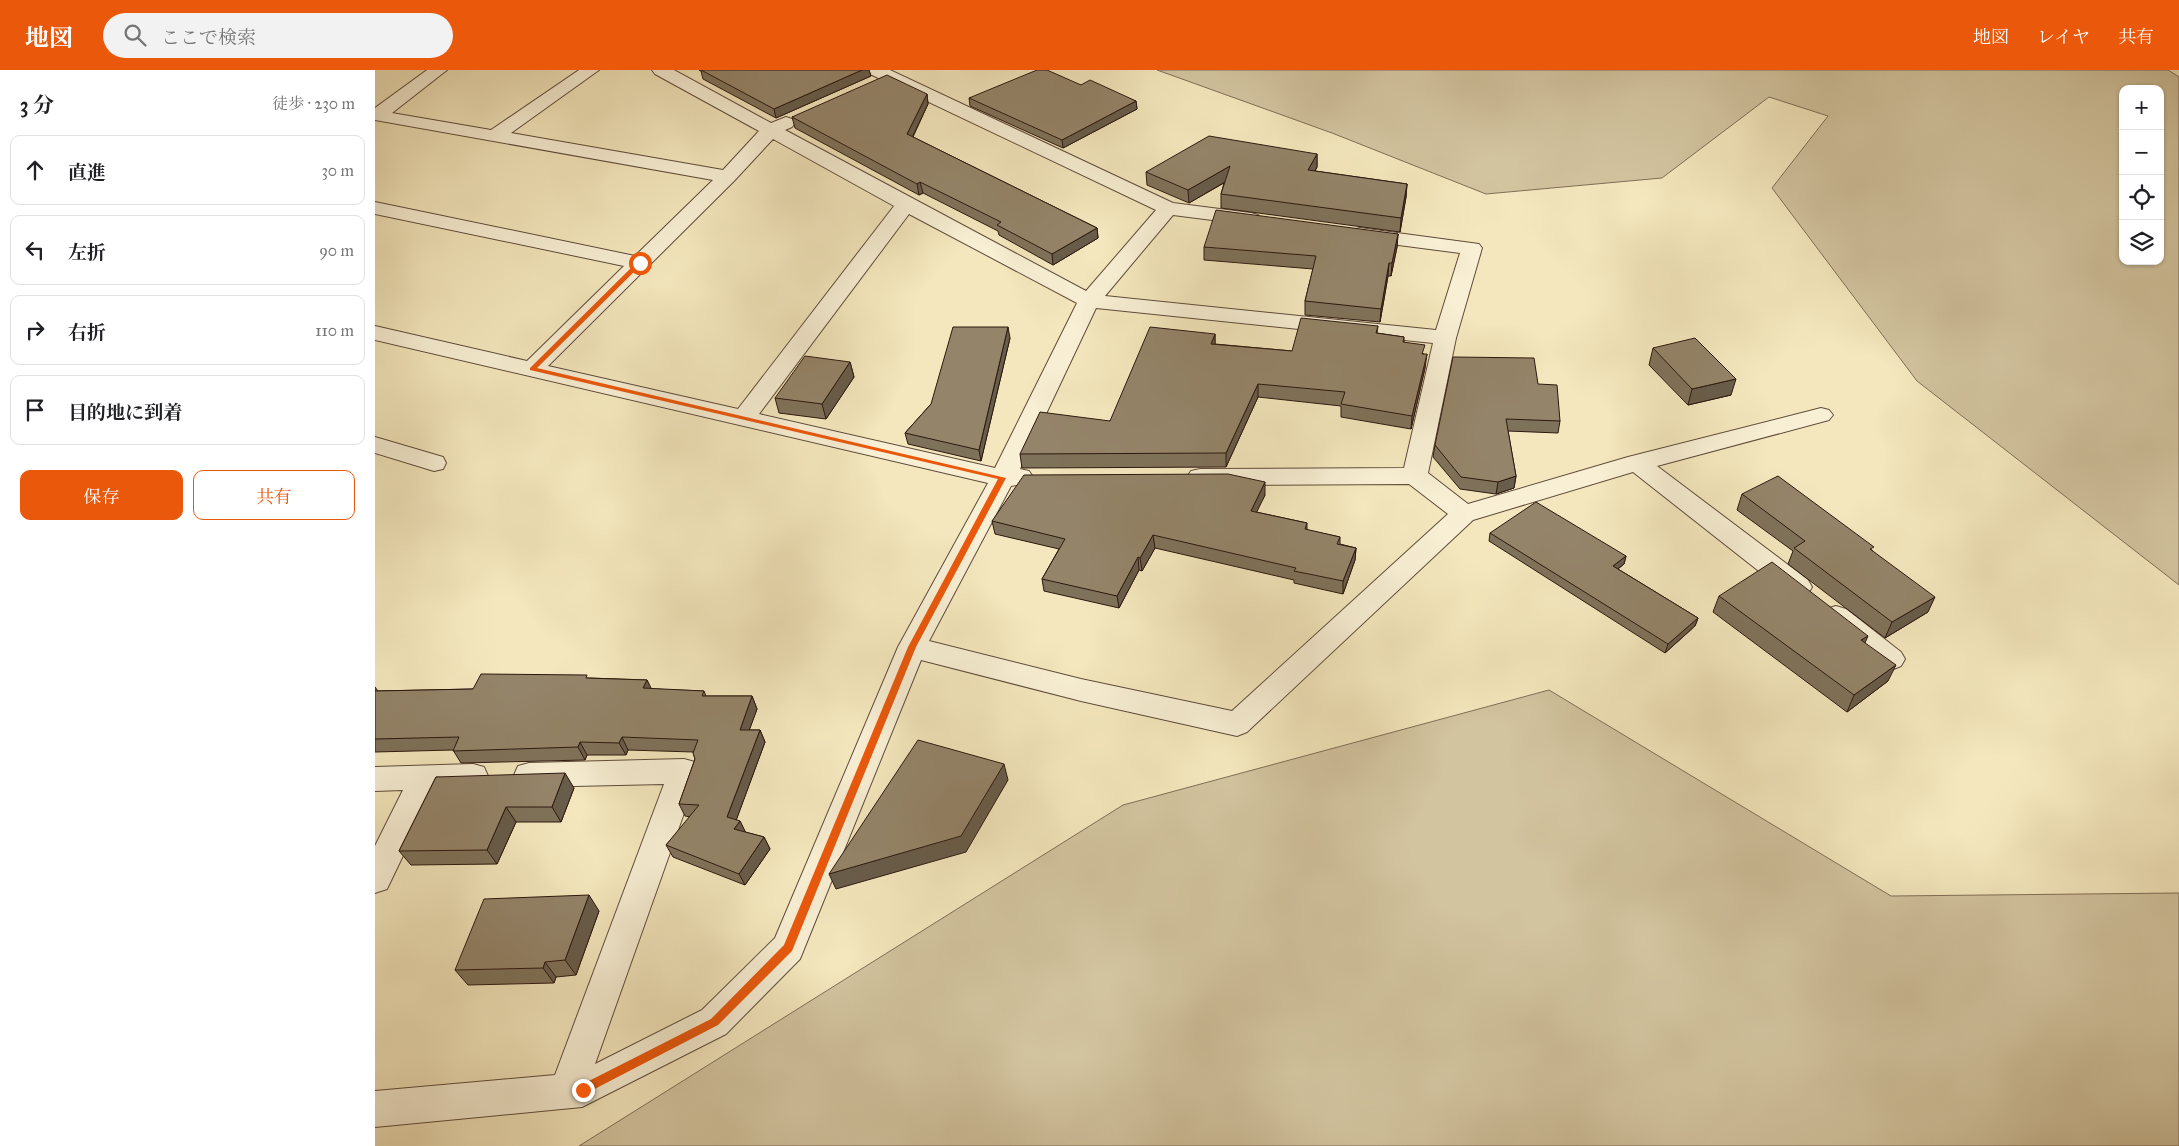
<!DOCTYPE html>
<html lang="ja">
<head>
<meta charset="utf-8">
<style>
  body { margin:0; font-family:"IM FELL Great Primer","Noto Serif JP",serif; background:#f2f2f2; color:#202124 }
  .controls { position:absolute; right:15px; top:15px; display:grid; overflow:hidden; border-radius:10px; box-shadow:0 1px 4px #0004 }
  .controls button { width:45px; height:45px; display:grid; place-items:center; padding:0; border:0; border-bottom:1px solid #e0e0e0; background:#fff; color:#202124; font:25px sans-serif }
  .stop { position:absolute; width:15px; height:15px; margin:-11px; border:4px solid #ea580c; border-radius:50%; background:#fff }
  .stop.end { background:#ea580c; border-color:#fff; box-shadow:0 1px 5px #0008 }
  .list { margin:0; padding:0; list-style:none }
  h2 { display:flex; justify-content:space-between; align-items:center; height:65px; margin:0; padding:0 20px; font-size:21px }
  h2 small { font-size:16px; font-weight:400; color:#757577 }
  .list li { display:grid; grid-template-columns:32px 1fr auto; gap:15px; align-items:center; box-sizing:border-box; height:70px; margin:0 10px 10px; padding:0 10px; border:1px solid #e0e0e0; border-radius:10px }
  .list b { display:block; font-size:19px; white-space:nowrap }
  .list em { font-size:16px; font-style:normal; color:#757577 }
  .actions { display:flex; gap:10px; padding:15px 20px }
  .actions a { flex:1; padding:11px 0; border:1px solid #ea580c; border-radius:10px; text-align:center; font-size:18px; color:#ea580c }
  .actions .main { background:#ea580c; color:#fff }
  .icon { flex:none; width:28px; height:28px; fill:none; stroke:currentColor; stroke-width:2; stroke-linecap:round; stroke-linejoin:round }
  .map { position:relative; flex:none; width:1804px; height:1076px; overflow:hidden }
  header { display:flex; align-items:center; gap:30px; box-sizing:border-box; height:70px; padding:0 25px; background:#ea580c; color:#fff }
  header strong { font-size:24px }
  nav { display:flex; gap:28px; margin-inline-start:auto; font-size:18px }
  .search { width:350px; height:45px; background:#f2f2f2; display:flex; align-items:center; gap:12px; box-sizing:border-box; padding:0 18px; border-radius:28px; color:#757577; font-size:19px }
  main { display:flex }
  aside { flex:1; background:#fff }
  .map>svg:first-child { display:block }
  .green { fill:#d2c49f; stroke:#806e57; fill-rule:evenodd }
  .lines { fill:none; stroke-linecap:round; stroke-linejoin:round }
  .minor-casing { stroke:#5f4c3a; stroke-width:2 }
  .minor { fill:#f8efd4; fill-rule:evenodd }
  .wall { fill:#7f725a; stroke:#2d180f }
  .shaded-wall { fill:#685c4a; stroke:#2d180f }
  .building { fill:#948469; stroke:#2d180f }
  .route { fill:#ea580c }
</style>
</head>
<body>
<header>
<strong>地図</strong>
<div class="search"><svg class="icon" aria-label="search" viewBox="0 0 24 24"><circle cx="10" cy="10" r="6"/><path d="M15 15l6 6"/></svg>ここで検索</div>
<nav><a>地図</a><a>レイヤ</a><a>共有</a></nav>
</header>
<main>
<aside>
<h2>3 分<small>徒歩 · 230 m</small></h2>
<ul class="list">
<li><svg class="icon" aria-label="ahead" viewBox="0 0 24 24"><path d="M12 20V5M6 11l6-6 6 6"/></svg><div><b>直進</b></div><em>30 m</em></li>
<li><svg class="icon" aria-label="left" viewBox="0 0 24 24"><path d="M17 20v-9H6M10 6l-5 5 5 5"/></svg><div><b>左折</b></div><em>90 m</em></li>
<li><svg class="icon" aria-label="right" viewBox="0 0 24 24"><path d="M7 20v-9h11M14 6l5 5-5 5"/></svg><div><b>右折</b></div><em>110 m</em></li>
<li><svg class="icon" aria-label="arrive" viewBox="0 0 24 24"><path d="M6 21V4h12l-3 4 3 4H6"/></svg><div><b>目的地に到着</b></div></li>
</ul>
<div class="actions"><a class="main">保存</a><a>共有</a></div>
</aside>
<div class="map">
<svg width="1804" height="1076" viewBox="0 0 1804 1076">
  <rect width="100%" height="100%" fill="#f4e7bd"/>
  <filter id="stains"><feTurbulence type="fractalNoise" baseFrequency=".004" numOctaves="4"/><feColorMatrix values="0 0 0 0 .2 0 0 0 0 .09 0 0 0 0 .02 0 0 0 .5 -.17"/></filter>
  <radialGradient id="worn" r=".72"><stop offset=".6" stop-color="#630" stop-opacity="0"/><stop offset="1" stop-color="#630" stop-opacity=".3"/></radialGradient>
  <path class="green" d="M 782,0 L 1793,0 L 1804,7 L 1804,515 L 1542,311 L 1397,118 L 1453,46 L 1394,27 L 1287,108 L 1111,124 L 957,63 ZM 1748,19 L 1785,19 L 1785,191 L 1748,191 Z
    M 1174,620 L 1516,826 L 1804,823 L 1804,1076 L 204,1076 L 748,735 Z"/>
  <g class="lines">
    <defs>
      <path id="minor" d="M 52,0 L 72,0 L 17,43 L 116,60 L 204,0 L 224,0 L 136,63 L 348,100 L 384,61 L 280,4 L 277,0 L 299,0 L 396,53 L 411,47 L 417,49 L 420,53 L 417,57 L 410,60 L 711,221 L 781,140 L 495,4 L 492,0 L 515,0 L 798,133 L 876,143 L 883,145 L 886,149 L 883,153 L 876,155 L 798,145 L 730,226 L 1061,260 L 1085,183 L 985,170 L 978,168 L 975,164 L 978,160 L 985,158 L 1104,174 L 1107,178 L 1081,268 L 1053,403 L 1093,434 L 1253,387 L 1446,338 L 1454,340 L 1458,345 L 1454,350 L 1282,396 L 1433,510 L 1437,517 L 1433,524 L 1423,527 L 1413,524 L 1258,402 L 1098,450 L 872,662 L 862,666 L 706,631 L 546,590 L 425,889 L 351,964 L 207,1037 L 0,1057 L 0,1021 L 180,1005 L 289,714 L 154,717 L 143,714 L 139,705 L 143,696 L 154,693 L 309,689 L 320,692 L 324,701 L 220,994 L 327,940 L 400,868 L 523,577 L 613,413 L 0,270 L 0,256 L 152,291 L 249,196 L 0,144 L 0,132 L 260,186 L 338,110 L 0,50 L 0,38 ZM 398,69 L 519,136 L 363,339 L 173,296 L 359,111 ZM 534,144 L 702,233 L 620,398 L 384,344 ZM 721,238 L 1058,273 L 1029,398 L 825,399 L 816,401 L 812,407 L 816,413 L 825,415 L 1034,414 L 1073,444 L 857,641 L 706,609 L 554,571 L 636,416 L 654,413 L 658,407 L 654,401 L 645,399 Z
        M 0,367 L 68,387 L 71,393 L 68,399 L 59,401 L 0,383 Z
        M 1461,536 L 1471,539 L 1526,582 L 1530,589 L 1526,596 L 1516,600 L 1506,596 L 1451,553 L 1447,546 L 1451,539 Z
        M 98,694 L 109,697 L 113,706 L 109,715 L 98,718 L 60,719 L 12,819 L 0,823 L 0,776 L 28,720 L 0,721 L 0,697 Z"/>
    </defs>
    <use href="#minor" class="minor-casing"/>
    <use href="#minor" class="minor"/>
  </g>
  <path class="wall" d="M 324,0 L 494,0 L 496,6 L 401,48 L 328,9 L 326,1 Z
    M 706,15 L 761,31 L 762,39 L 688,78 L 595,36 L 594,28 Z
    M 552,24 L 553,34 L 538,67 L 722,158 L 723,168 L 678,195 L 624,165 L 623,161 L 548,123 L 544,125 L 420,58 L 417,47 Z
    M 942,84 L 942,97 L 940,101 L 1032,114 L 1031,127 L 1025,162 L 846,138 L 846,124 L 849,113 L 814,133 L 772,115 L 771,102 Z
    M 1023,164 L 1022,177 L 1016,206 L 1013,206 L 1005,252 L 930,245 L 930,231 L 938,199 L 829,190 L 829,177 Z
    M 1003,256 L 1002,263 L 1029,267 L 1029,272 L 1049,284 L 1050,298 L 1036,359 L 966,347 L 966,336 L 883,327 L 851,397 L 647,398 L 645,384 L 735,351 L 840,264 L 840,274 L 917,281 Z
    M 635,268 L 606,391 L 533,374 L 530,363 L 556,334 Z
    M 1278,278 L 1356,325 L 1313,335 L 1274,295 Z
    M 475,292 L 479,307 L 451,349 L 404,343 L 400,328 Z
    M 1163,314 L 1185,351 L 1183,363 L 1133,361 L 1141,406 L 1139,418 L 1121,424 L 1085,419 L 1058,387 L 1060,375 Z
    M 1367,424 L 1497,480 L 1553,542 L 1510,568 L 1413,494 L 1418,481 L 1362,440 Z
    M 890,425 L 881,442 L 932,453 L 932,460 L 965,467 L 965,474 L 981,478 L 980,490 L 968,524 L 919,513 L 919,510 L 780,478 L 767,501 L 764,500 L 744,538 L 669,521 L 667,509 L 684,479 L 620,464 L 617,451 Z
    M 1115,463 L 1251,486 L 1249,494 L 1243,499 L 1323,548 L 1320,556 L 1290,583 L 1114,471 Z
    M 1344,526 L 1490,573 L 1513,611 L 1472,642 L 1338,542 Z
    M 214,608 L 272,610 L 276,619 L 329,621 L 331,626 L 377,626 L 382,639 L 374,660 L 385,660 L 390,672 L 361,750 L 365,751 L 370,762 L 389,767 L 395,779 L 370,815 L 298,787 L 291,775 L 315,747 L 310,746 L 304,734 L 320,689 L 318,682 L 253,680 L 251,685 L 212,685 L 210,690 L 86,693 L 78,680 L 0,682 L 0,617 L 3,621 L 98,619 Z
    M 61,707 L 199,718 L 186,752 L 141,752 L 122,794 L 36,795 L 24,781 Z
    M 224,841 L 201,905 L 181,907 L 179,913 L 93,915 L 80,900 Z"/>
  <path class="shaded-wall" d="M 487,0 L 494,0 L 496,6 L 401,48 L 399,39 Z
    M 552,24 L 553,34 L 534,74 L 532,64 Z
    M 761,31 L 762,39 L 688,78 L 687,70 Z
    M 942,84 L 942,97 L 933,113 L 933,100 Z
    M 855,96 L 855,109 L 814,133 L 813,120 Z
    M 545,112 L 548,123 L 544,125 L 542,114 Z
    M 1032,114 L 1031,127 L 1025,162 L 1026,148 Z
    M 722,158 L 723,168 L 678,195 L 677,184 Z
    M 1023,164 L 1022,177 L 1016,206 L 1017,193 Z
    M 1014,193 L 1013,206 L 1005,252 L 1006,239 Z
    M 633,257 L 635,268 L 606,391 L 604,380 Z
    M 840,264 L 840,277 L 836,274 Z
    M 1052,284 L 1050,298 L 1036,359 L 1037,346 Z
    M 475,292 L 479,307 L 451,349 L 447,334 Z
    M 1361,309 L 1356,325 L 1313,335 L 1317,319 Z
    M 883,314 L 883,327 L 851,397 L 851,383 Z
    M 1141,406 L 1139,418 L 1121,424 L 1123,412 Z
    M 890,412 L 890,425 L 876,454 L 876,441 Z
    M 778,465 L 780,478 L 767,501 L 765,488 Z
    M 981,478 L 980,490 L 968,524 L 968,511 Z
    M 1251,486 L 1249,494 L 1236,504 L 1238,496 Z
    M 763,487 L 764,500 L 744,538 L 742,526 Z
    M 1560,527 L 1553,542 L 1510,568 L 1517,552 Z
    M 1323,548 L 1320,556 L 1290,583 L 1293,574 Z
    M 1493,566 L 1486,582 L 1486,570 Z
    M 1521,595 L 1513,611 L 1472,642 L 1479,625 Z
    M 272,610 L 278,622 L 268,618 Z
    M 377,626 L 382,639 L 370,672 L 365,660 Z
    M 385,660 L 390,672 L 358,759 L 352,747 Z
    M 247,667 L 253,680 L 251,685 L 244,673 Z
    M 205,672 L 212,685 L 210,690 L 203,677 Z
    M 629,694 L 633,710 L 591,782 L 461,819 L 454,804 Z
    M 190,703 L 199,718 L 186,752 L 177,737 Z
    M 131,737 L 141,752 L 122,794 L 112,780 Z
    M 365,751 L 371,763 L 359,759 Z
    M 389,767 L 395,779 L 370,815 L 364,804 Z
    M 214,825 L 224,841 L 201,905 L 190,890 Z
    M 170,892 L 181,907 L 179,913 L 168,898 Z"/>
  <path class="building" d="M 326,0 L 487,0 L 399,39 Z
    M 662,0 L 672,0 L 706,15 L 715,10 L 761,31 L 687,70 L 594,28 Z
    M 512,5 L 552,24 L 532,64 L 722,158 L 677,184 L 622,155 L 626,152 L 545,112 L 542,114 L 417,47 Z
    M 834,66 L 942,84 L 933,100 L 1032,114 L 1026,148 L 846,124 L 855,96 L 813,120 L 771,102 Z
    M 841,140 L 1023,164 L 1017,193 L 1014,193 L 1006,239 L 930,231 L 941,186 L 829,177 Z
    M 926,248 L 1003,256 L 1001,263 L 1029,267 L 1028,272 L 1050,275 L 1047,284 L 1052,284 L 1037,346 L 966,334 L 970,322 L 883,314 L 851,383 L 645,384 L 665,342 L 735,351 L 775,257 L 840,264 L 836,274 L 917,281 Z
    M 578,257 L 633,257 L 604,380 L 530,363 L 556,334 Z
    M 1320,268 L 1361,309 L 1317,319 L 1278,278 Z
    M 430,286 L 475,292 L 447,334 L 400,328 Z
    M 1078,287 L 1159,288 L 1163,314 L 1182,315 L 1185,351 L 1131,349 L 1141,406 L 1123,412 L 1086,407 L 1060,375 Z
    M 853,404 L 890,412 L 876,441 L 932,453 L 930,459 L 965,467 L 962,474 L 981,478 L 968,511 L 919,501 L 921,498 L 778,465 L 765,488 L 763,487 L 742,526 L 667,509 L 690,469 L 617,451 L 649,405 Z
    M 1403,406 L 1499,477 L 1495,479 L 1560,527 L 1517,552 L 1419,478 L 1430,471 L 1367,424 Z
    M 1161,432 L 1251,486 L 1238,496 L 1323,548 L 1293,574 L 1115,463 Z
    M 1397,492 L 1493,566 L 1486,570 L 1521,595 L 1479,625 L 1344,526 Z
    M 106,604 L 212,605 L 211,608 L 272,610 L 268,618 L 329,621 L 327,626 L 377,626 L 365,660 L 385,660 L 352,747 L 365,751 L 359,759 L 389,767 L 364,804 L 291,775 L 324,735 L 304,734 L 320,689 L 318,683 L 323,670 L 247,667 L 244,673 L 205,672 L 203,677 L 78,681 L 84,667 L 0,669 L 0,621 L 98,619 Z
    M 543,670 L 629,694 L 586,766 L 454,804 Z
    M 190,703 L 177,737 L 131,737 L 112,780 L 24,781 L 61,707 Z
    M 214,825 L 190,890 L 170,892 L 168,898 L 80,900 L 109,829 Z"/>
  <path class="route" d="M 263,191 L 268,193 L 162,298 L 631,408 L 541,577 L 417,881 L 343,955 L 208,1025 L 204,1023 L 202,1020 L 204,1016 L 336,949 L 409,875 L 533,577 L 623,409 L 155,300 L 155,298 Z"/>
  <rect width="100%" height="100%" filter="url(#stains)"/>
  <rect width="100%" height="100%" fill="url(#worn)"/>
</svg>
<div class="controls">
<button>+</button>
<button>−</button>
<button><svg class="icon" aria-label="locate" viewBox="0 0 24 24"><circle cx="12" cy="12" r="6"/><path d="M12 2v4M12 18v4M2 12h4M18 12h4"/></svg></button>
<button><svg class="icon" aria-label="layers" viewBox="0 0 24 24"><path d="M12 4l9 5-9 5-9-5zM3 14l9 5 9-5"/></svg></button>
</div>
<div class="stop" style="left:265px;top:193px"></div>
<div class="stop end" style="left:208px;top:1020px"></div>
</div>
</main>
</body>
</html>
